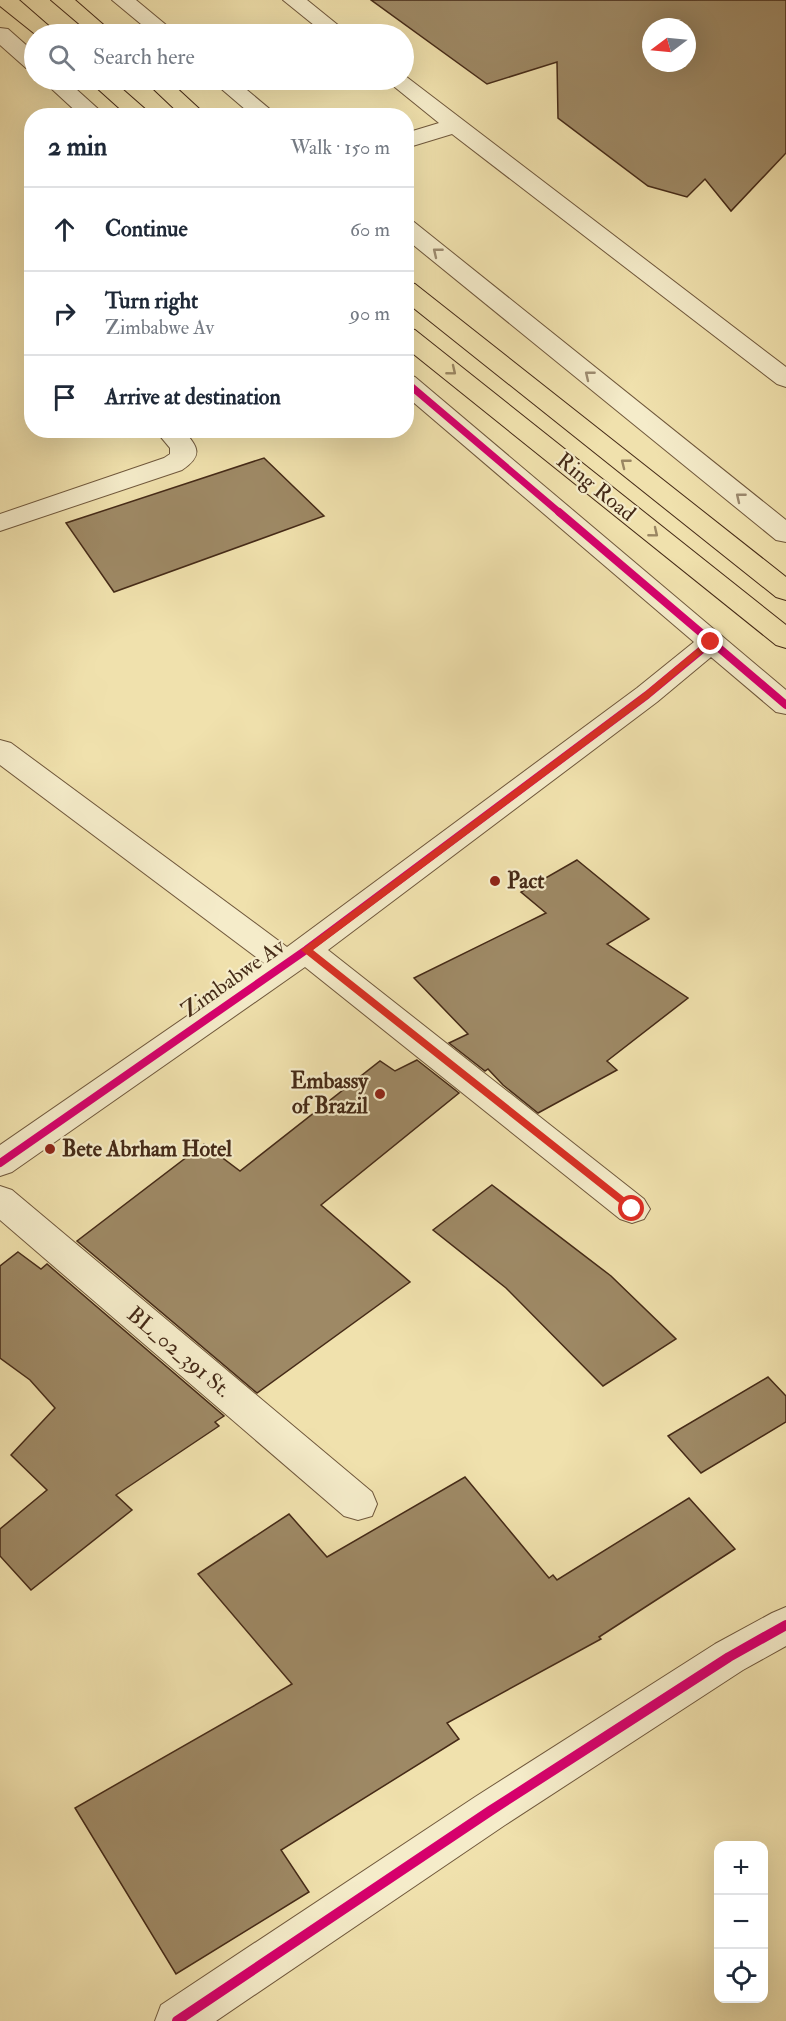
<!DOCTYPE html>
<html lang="en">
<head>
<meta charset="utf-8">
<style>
  body { margin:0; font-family:"IM FELL Double Pica",serif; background:#f2f2f3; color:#1f2937 }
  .controls { position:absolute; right:18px; bottom:18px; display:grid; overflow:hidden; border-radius:12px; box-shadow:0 6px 24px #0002 }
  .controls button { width:54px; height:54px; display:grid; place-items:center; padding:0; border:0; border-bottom:2px solid #e0e1e3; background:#fff; color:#1f2937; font:30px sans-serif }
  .compass { position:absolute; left:642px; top:18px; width:54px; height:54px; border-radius:50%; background:#fff; box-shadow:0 6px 24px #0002; rotate:254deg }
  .stop { position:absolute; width:18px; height:18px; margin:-14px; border:4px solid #d93025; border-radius:50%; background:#fff }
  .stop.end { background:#d93025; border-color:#fff; box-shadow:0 2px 6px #0008 }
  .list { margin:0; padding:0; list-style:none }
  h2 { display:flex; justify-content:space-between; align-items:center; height:78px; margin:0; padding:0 24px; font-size:26px }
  h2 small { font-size:20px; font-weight:400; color:#747a83 }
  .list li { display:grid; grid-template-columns:39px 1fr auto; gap:18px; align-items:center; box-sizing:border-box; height:84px; padding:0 24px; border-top:2px solid #e0e1e3 }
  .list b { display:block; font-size:22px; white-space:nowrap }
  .list p { margin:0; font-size:20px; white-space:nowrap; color:#747a83 }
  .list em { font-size:20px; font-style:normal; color:#747a83 }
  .icon { flex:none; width:33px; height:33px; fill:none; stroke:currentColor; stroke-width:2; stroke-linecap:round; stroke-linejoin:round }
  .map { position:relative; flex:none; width:786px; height:2021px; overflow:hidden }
  .search { position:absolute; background:#fff; box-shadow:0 6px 24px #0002; left:24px; top:24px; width:390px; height:66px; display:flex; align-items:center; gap:15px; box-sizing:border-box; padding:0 21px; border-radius:33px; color:#747a83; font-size:22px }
  .panel { position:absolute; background:#fff; box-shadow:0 6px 24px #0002; left:24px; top:108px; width:390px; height:330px; border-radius:24px }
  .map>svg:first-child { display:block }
  .building { fill:#9e8965; stroke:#452a17; stroke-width:1.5; fill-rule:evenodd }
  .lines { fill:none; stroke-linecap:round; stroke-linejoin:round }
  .minor-casing { stroke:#70583c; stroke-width:2 }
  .highway-casing { stroke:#452a17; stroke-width:2 }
  .minor { fill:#f5ecca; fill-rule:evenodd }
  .highway { fill:#f0e1ad; fill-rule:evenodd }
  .cycleway-far2-casing { stroke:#f5ecca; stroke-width:10 }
  .cycleway-far1-casing { stroke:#f5ecca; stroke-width:12 }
  .cycleway-casing { stroke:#f5ecca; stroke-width:14 }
  .cycleway-far2 { stroke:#d6006c; stroke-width:7 }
  .cycleway-far1 { stroke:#d6006c; stroke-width:8 }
  .cycleway { stroke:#d6006c; stroke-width:10 }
  .oneway { stroke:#9d8b70 }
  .oneway2 { stroke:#9a8662 }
  .route { fill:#d93025 }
  .poi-dot { fill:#8f2418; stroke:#f5ecca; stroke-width:2 }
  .labels { text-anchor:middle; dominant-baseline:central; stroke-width:4.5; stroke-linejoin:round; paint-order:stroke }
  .street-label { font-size:22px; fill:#452a17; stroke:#f5ecca }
  .poi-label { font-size:22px; font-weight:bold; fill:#452a17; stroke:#f5ecca; text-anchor:start }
</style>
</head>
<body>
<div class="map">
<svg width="786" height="2021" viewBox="0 0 786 2021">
  <rect width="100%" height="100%" fill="#f0e1ad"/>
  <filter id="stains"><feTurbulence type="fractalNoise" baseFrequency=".00333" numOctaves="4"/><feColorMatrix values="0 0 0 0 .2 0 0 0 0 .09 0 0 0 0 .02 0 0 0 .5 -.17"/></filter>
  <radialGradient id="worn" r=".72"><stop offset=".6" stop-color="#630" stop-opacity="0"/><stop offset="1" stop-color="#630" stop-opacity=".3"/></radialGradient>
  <path class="building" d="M 371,0 L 786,0 L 786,153 L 731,211 L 705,179 L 687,197 L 648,186 L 558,118 L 557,62 L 487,84 ZM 651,27 L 687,27 L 687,63 L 651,63 Z
    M 264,458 L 324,516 L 114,592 L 66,523 Z
    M 577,860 L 649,919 L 607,944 L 688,998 L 607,1061 L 617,1070 L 538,1113 L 503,1085 L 488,1069 L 485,1071 L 449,1043 L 468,1034 L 414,978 L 546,913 L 521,892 Z
    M 417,1060 L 459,1093 L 321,1205 L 410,1282 L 257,1393 L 77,1241 L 204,1144 L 240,1171 L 380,1061 L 395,1071 Z
    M 492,1185 L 611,1276 L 676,1339 L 603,1386 L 506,1288 L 433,1230 Z
    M 18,1252 L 41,1269 L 47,1264 L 224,1416 L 215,1422 L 219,1426 L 116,1495 L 132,1510 L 31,1590 L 0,1556 L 0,1529 L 47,1490 L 11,1455 L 55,1408 L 30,1380 L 0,1358 L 0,1266 Z
    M 768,1377 L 786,1396 L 786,1422 L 701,1473 L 668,1436 Z
    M 465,1477 L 549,1578 L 553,1575 L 557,1580 L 689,1498 L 735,1549 L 599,1637 L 601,1639 L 447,1723 L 459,1739 L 281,1850 L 309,1892 L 176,1974 L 75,1808 L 292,1684 L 198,1574 L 289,1514 L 327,1557 Z"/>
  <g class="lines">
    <defs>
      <path id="minor" d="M 112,0 L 136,0 L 177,34 L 153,34 Z
        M 283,0 L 307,0 L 349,34 L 325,34 Z
        M 0,28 L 8,29 L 34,52 L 34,69 L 26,68 L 0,45 Z
        M 404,75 L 786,367 L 786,387 L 777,384 L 452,134 L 406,148 L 406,133 L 439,123 L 386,80 L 404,80 Z
        M 42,80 L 66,80 L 106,116 L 81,116 Z
        M 211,80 L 235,80 L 278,116 L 253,116 Z
        M 406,220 L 414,222 L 786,520 L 786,542 L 776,540 L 406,239 Z
        M 406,374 L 415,377 L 786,690 L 786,714 L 776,712 L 711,657 L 657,702 L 328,950 L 644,1199 L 650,1209 L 644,1219 L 632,1223 L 620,1219 L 305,967 L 12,1172 L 0,1176 L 0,1145 L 264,963 L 0,765 L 0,740 L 11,743 L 287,947 L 637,688 L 694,642 L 406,396 Z
        M 155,430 L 183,430 C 198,447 204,455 182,470 L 0,531 L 0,514 L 164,458 L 170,454 L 170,448 Z
        M 0,1186 L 12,1190 L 372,1492 L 377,1504 L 372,1516 L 358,1520 L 344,1516 L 0,1220 Z
        M 786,1607 L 786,1646 L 743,1670 L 505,1825 L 216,2021 L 155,2021 L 161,2005 L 475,1797 L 715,1644 L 772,1613 Z"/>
      <path id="highway" d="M 0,0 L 19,0 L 58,34 L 35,34 L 0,6 Z
        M 51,0 L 75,0 L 114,34 L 91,34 Z
        M 88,80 L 112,80 L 153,116 L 128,116 Z
        M 144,80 L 168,80 L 207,116 L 182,116 Z
        M 406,282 L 415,284 L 786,577 L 786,600 L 776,597 L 406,302 Z
        M 406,328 L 415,330 L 786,625 L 786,648 L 776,645 L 406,348 Z"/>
    </defs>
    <use href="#minor" class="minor-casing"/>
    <use href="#highway" class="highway-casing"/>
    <use href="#minor" class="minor"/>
    <use href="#highway" class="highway"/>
    <defs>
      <path id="cycleway-far2" d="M 406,382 L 560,513"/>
      <path id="cycleway-far1" d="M 559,512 L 786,705
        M 0,1163 L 306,950 L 647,695 L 711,642"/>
      <path id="cycleway" d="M 177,2021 L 490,1811 L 729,1657 L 786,1625"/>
    </defs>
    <use href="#cycleway-far2" class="cycleway-far2-casing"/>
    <use href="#cycleway-far1" class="cycleway-far1-casing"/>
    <use href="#cycleway" class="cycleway-casing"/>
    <use href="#cycleway-far2" class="cycleway-far2"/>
    <use href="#cycleway-far1" class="cycleway-far1"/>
    <use href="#cycleway" class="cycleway"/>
  </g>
  <defs><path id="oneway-chevron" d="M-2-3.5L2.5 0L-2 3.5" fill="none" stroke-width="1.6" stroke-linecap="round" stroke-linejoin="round" transform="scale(1.5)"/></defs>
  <g class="oneway">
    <use href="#oneway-chevron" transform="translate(437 252) rotate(-141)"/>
    <use href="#oneway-chevron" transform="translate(589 375) rotate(-141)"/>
    <use href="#oneway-chevron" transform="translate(740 497) rotate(-141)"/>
  </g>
  <g class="oneway2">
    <use href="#oneway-chevron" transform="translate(452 371) rotate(39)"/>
    <use href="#oneway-chevron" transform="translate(625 463) rotate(-142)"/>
    <use href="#oneway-chevron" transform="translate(654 533) rotate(39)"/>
  </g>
  <path class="route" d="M 708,640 L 715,642 L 650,697 L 313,950 L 635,1206 L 635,1211 L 632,1213 L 301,950 L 644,693 Z"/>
  <g class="poi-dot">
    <circle cx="495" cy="881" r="6"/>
    <circle cx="380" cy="1094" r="6"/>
    <circle cx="50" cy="1149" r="6"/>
  </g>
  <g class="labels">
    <g class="street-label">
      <text transform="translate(596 487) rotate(39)">Ring Road</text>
      <text transform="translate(233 978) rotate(-35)">Zimbabwe Av</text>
      <text transform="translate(179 1352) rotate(40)">BL_02_391 St.</text>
    </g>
    <g class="poi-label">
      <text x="507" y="881">Pact</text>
      <text x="368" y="1081" text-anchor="end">Embassy<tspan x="368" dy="25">of Brazil</tspan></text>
      <text x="62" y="1149">Bete Abrham Hotel</text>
    </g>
  </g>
  <rect width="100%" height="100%" filter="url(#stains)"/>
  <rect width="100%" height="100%" fill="url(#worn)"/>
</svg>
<div class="controls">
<button>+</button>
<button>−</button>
<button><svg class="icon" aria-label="locate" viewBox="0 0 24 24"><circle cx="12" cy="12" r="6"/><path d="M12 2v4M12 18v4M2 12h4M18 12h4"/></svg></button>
</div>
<svg class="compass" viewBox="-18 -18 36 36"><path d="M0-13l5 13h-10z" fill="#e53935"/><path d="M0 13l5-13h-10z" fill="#747a83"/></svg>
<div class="stop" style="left:632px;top:1209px"></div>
<div class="stop end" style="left:711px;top:642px"></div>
<div class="search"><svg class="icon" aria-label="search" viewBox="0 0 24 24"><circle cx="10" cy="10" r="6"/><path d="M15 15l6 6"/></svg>Search here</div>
<section class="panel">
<h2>2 min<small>Walk · 150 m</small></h2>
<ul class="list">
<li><svg class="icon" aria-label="ahead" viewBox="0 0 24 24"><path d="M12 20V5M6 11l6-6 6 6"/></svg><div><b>Continue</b></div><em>60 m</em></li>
<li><svg class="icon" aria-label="right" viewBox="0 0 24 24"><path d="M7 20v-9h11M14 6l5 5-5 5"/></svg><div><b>Turn right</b><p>Zimbabwe Av</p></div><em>90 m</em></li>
<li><svg class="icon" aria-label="arrive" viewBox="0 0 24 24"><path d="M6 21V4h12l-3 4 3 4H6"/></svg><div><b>Arrive at destination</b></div></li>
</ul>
</section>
</div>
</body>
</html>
